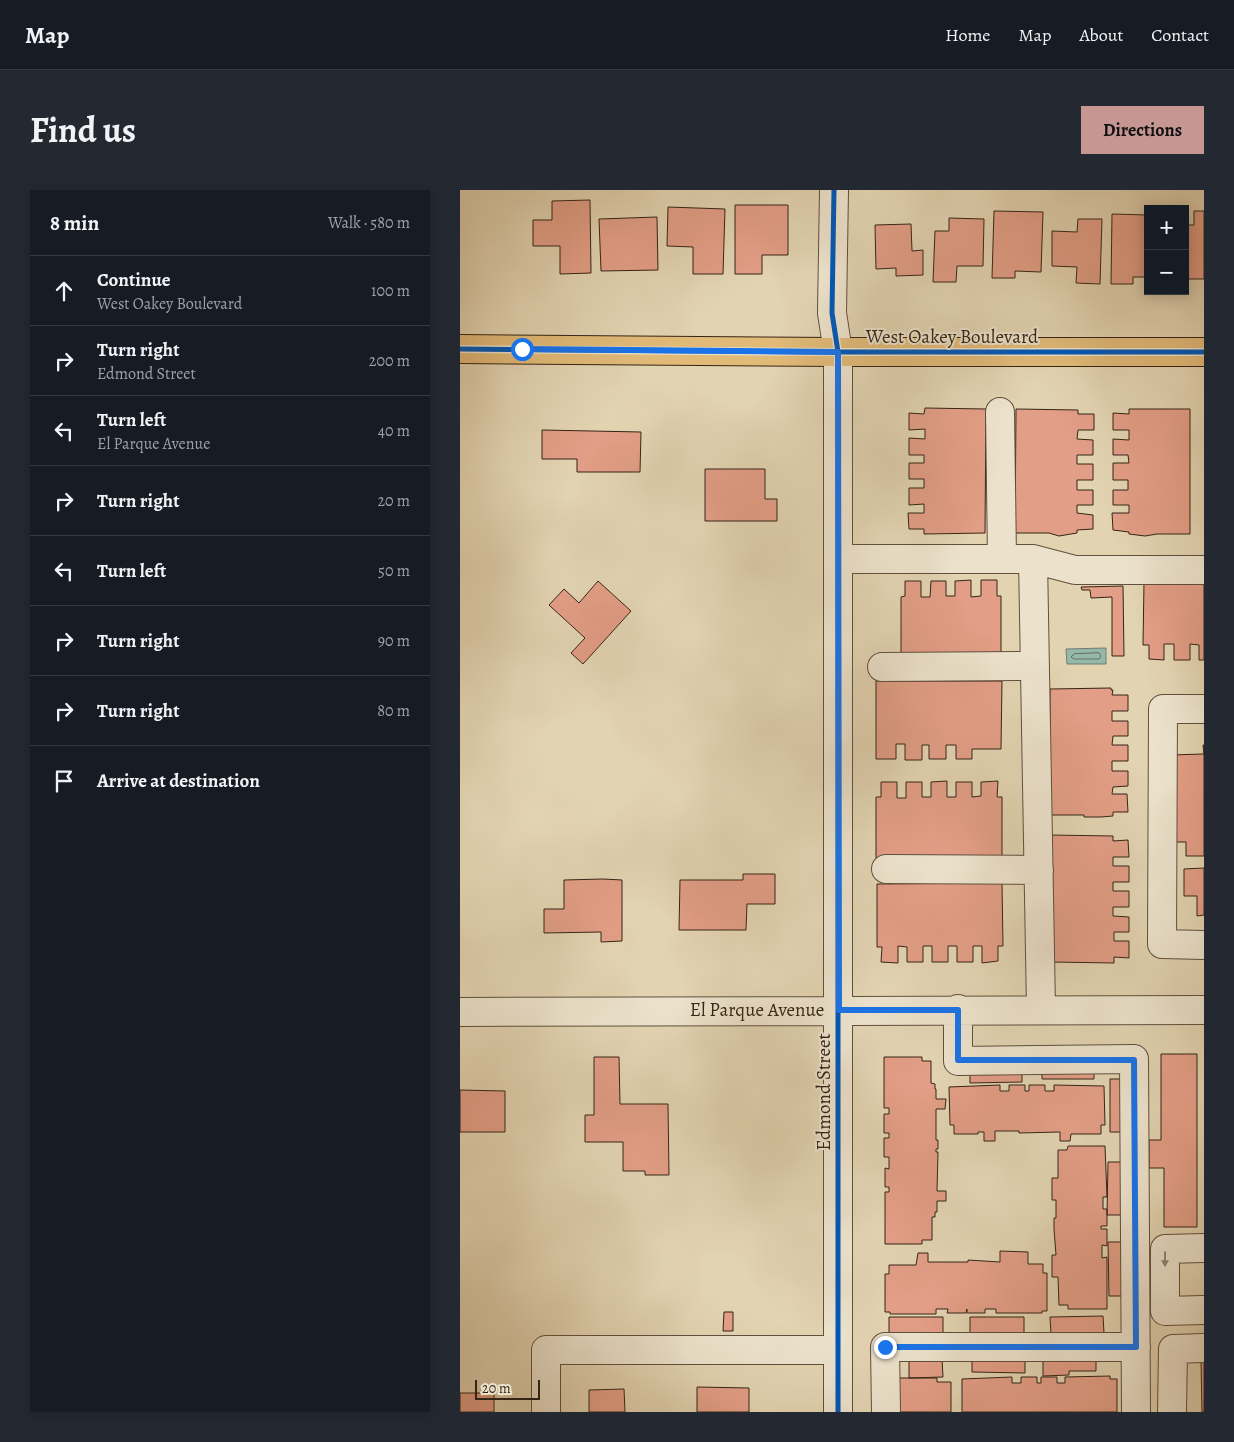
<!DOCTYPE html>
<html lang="en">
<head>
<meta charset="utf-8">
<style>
  body { margin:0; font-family:Alegreya,serif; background:#242831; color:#f1f3f6 }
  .controls { position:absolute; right:15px; top:15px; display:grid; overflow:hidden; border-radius:0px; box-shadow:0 2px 12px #0003 }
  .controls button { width:45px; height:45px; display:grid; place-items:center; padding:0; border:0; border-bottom:1px solid #363941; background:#171b24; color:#f1f3f6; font:25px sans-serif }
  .scale { position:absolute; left:15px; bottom:12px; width:65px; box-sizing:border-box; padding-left:5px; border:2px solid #352516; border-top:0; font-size:14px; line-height:18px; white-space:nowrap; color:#352516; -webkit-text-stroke:4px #ece2cc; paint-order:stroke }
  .stop { position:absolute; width:15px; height:15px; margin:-11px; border:4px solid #1a73e8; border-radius:50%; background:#fff }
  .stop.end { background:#1a73e8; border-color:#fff; box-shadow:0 1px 5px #0008 }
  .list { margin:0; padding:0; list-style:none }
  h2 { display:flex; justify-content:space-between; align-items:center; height:65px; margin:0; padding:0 20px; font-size:21px }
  h2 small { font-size:16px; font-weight:400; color:#9ea1a6 }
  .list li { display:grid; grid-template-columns:32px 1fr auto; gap:15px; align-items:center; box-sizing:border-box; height:70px; padding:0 20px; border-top:1px solid #363941 }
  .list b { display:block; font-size:19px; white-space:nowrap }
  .list p { margin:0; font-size:16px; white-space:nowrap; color:#9ea1a6 }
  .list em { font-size:16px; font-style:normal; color:#9ea1a6 }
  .icon { flex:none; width:28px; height:28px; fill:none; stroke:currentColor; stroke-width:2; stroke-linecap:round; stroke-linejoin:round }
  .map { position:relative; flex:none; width:744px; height:1222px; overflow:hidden; border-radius:0px }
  header { display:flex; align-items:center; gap:30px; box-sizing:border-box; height:70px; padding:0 25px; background:#171b24; border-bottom:1px solid #363941 }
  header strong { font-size:24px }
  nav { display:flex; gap:28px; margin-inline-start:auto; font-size:18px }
  .intro { display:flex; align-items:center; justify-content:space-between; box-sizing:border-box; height:120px; padding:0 30px }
  h1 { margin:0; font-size:35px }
  .button { padding:12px 22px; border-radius:0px; background:#c59692; color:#111; font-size:18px; font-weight:700 }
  main { display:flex; gap:30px; padding:0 30px }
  aside { flex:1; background:#171b24; border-radius:0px; box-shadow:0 2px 12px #0003 }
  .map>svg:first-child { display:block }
  .water { fill:#95b8aa; stroke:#6f7d6f }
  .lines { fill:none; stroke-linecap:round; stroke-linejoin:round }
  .shore { stroke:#656e60; stroke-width:1 }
  .building { fill:#e29e86; stroke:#352516 }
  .minor-casing { stroke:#60503d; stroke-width:30 }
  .major-casing { stroke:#352516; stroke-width:30 }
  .minor { stroke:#ece2cc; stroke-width:28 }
  .major { stroke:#e1ba78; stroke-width:28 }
  .cycleway-casing { stroke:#ece2cc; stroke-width:8 }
  .cycleway { stroke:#0057b8; stroke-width:5 }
  .oneway { fill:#908471 }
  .route { stroke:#1a73e8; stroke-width:6 }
  .labels { text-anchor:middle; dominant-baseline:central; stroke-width:4; stroke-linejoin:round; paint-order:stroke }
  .street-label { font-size:19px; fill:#352516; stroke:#ece2cc }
</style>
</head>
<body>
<header>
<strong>Map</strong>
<nav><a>Home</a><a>Map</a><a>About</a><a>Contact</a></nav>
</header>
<div class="intro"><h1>Find us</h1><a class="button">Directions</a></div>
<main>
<aside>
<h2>8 min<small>Walk · 580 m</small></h2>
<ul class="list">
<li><svg class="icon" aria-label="ahead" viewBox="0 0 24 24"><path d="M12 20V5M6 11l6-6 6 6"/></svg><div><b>Continue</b><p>West Oakey Boulevard</p></div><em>100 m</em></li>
<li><svg class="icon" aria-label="right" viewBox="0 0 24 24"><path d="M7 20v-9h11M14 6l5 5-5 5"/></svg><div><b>Turn right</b><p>Edmond Street</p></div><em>200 m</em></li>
<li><svg class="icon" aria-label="left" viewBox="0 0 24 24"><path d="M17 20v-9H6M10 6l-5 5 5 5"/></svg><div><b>Turn left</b><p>El Parque Avenue</p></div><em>40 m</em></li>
<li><svg class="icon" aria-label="right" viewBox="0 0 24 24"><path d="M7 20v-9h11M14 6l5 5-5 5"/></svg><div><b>Turn right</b></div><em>20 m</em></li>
<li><svg class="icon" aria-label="left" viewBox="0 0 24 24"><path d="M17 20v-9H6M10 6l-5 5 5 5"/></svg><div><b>Turn left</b></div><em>50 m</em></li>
<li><svg class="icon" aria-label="right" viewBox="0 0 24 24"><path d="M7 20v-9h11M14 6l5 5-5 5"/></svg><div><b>Turn right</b></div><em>90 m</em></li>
<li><svg class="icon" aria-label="right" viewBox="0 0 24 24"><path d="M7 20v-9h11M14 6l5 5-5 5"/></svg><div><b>Turn right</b></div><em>80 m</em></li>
<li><svg class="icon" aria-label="arrive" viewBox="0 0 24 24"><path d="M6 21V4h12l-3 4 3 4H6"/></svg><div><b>Arrive at destination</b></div></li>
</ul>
</aside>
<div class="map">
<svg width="744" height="1222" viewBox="0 0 744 1222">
  <rect width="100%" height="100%" fill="#e2d3b1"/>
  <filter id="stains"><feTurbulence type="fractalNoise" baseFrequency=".004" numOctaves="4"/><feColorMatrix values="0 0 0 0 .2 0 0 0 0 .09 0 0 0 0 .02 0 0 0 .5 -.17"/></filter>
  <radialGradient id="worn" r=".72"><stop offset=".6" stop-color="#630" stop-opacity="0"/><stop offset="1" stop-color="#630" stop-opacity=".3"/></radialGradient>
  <path class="water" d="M 646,458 L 646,474 L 607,474 L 606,459 Z"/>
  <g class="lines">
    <path class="shore" d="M 639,463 L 641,466 L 639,469 L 614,469 L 611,467 L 614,464 Z"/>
  </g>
  <path class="building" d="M 130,10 L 131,83 L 100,84 L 100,56 L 73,56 L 73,30 L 92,30 L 92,11 Z
    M 275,15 L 328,15 L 328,65 L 302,65 L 302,84 L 275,84 Z
    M 208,17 L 265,19 L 263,84 L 233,84 L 233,57 L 207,56 Z
    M 534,21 L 583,22 L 581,82 L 555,81 L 555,88 L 532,88 Z
    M 734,21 L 744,21 L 744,89 L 725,89 L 725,35 L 734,35 Z
    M 652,24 L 688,25 L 688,87 L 673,87 L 673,94 L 651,94 Z
    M 197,27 L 198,80 L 141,81 L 139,29 Z
    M 489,28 L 524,29 L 523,76 L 497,76 L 496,92 L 473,92 L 475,41 L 489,41 Z
    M 618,29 L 642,29 L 640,94 L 616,93 L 617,77 L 592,76 L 592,41 L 617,42 Z
    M 451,34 L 452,61 L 463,60 L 463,85 L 436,86 L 436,78 L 416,79 L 415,35 Z
    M 465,218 L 526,219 L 525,343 L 464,344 L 464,339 L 449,339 L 448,323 L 464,323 L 464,314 L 449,315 L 449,298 L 464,298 L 464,289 L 449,289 L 449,273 L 464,273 L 464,265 L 449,265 L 449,248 L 465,249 L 465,239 L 449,240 L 449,223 L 464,224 Z
    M 556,219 L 618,220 L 618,224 L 634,224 L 634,240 L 618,240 L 617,249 L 633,250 L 633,265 L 617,265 L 617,274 L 633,274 L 633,290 L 617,290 L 617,300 L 633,300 L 633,315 L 617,315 L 617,323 L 633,325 L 633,339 L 617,340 L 617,343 L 599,346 L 589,343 L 555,343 Z
    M 669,219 L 730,219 L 730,344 L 697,344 L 685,346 L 669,344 L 669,342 L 653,340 L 652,323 L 669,323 L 669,315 L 653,315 L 653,300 L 668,300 L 668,290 L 653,290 L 653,273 L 669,273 L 668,265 L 653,265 L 653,249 L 669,250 L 669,240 L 653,240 L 653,223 L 669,224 Z
    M 82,240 L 181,242 L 180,282 L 117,282 L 117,269 L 82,269 Z
    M 245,279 L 305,279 L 305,309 L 317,309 L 317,331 L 245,331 Z
    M 511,390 L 511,407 L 521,406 L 521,390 L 537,390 L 537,406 L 541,406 L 541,467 L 441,468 L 441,407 L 445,406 L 445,391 L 461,391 L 461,407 L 470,407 L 471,391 L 486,391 L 486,406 L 495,406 L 495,391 Z
    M 138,391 L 171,421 L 123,474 L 111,463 L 125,448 L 89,415 L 104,399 L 119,413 Z
    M 684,392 L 744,392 L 744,470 L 739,470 L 739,455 L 730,454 L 730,470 L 714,470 L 714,454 L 704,454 L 704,470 L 689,469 L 689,455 L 683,455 Z
    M 663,396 L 664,466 L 652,466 L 652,407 L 631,408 L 630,400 L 622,400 L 621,397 Z
    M 416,491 L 542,491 L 541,559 L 512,559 L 512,569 L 496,569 L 496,555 L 486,555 L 486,569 L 469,569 L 469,555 L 462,555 L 462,570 L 445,570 L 445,554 L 436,554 L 436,569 L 416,569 Z
    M 651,498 L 651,500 L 653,500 L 652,505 L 668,505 L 668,521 L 652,521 L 652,531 L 668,531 L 668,546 L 653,546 L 652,555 L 668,555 L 668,571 L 652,571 L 652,581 L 668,581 L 668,596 L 653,597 L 652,604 L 667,604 L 668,622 L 653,622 L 653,626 L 641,627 L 624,627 L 624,625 L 590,625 L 590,499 Z
    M 743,555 L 744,555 L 744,666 L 726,666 L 726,652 L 712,652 L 710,565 L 744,564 Z
    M 487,591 L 487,607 L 496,607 L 496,592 L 512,592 L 512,607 L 521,606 L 521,592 L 538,591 L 537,607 L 542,607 L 542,668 L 416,668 L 416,607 L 421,607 L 421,592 L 437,592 L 437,608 L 446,608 L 446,592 L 462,592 L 462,607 L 471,607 L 471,592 Z
    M 590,645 L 653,646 L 653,651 L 668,650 L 669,667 L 653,667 L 653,676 L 669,676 L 669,692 L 653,692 L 653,701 L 669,701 L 669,717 L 653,717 L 653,726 L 669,727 L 669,742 L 654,742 L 654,751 L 669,751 L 669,768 L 654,767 L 654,773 L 591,772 Z
    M 744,678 L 744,725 L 737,726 L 737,706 L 724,706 L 724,679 Z
    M 283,684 L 315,684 L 315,714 L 287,714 L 286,740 L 219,740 L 220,690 L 283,690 Z
    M 143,689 L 162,690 L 162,751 L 141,752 L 141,742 L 84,743 L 84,719 L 104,719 L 104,690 Z
    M 542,693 L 543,756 L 538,756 L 538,771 L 522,773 L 522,756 L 513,756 L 513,772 L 497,772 L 497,756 L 488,756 L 488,772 L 472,772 L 472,756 L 463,756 L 463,772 L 447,772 L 447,757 L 438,756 L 438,773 L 421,772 L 422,757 L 417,757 L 417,694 Z
    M 701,864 L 737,864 L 737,1037 L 704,1037 L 704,978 L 689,978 L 689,950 L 701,950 Z
    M 134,867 L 159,867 L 160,914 L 208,914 L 209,985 L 185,985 L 185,981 L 163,981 L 163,952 L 125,952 L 125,925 L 134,925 Z
    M 424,867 L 462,867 L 462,871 L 471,871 L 471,893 L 475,894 L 475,899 L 476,899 L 476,909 L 486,909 L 485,919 L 476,919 L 476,950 L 478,950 L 478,959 L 476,959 L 476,962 L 478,962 L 477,1001 L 486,1001 L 486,1011 L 477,1011 L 477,1022 L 475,1022 L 475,1027 L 472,1027 L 472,1050 L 462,1050 L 462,1054 L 425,1054 L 425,1002 L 429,1002 L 429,997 L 425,997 L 425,978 L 429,979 L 429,967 L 424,967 L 424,948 L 429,948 L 429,943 L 424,943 L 424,924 L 429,924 L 429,918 L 424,918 Z
    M 510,876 L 562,876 L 562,892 L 510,893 Z
    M 582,876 L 634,876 L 634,889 L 582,889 Z
    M 650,889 L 665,889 L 666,942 L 650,942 Z
    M 540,895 L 540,901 L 549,901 L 549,895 L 565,895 L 565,901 L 569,901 L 569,895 L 585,895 L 585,901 L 594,901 L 594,895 L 644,896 L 645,935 L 641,935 L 641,944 L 611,944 L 610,951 L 600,951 L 600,942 L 559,943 L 559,941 L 535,941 L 535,951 L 524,951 L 524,942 L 518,942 L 518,944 L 494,944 L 494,935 L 490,935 L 489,897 Z
    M 0,900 L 45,901 L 45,942 L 0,942 Z
    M 608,956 L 645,956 L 647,1007 L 643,1007 L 643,1019 L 647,1019 L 647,1036 L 641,1036 L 641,1039 L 647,1039 L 647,1056 L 642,1055 L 642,1068 L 647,1067 L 647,1119 L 608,1119 L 608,1115 L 599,1115 L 598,1087 L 592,1087 L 592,1065 L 596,1065 L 594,1039 L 594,1028 L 596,1028 L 596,1010 L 592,1010 L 592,988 L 598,988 L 598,960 L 607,960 Z
    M 648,972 L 666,972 L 665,1025 L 647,1025 Z
    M 648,1052 L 665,1052 L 666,1106 L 649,1106 Z
    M 540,1061 L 568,1062 L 568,1074 L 583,1074 L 583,1083 L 587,1083 L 587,1121 L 582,1121 L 582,1123 L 536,1123 L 536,1119 L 525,1119 L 525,1123 L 507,1123 L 507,1119 L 506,1123 L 487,1123 L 488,1119 L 476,1119 L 476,1124 L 430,1124 L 430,1122 L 425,1122 L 425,1084 L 429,1084 L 429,1075 L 456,1075 L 458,1063 L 468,1063 L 468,1072 L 508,1072 L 508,1070 L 540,1072 Z
    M 264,1122 L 273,1122 L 273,1141 L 263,1141 Z
    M 643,1126 L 644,1143 L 591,1144 L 590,1127 Z
    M 429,1127 L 483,1127 L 483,1145 L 429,1145 Z
    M 510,1127 L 564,1127 L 564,1144 L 510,1145 Z
    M 636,1167 L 636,1181 L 609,1181 L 609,1185 L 583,1186 L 583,1168 Z
    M 482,1168 L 483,1187 L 449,1188 L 449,1169 Z
    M 512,1168 L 565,1169 L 565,1183 L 512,1182 Z
    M 741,1171 L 744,1171 L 744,1222 L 742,1222 Z
    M 650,1186 L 650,1189 L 657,1189 L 657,1222 L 502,1222 L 502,1189 L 552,1187 L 552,1193 L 561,1193 L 561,1187 L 577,1187 L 577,1193 L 581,1193 L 581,1187 L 597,1187 L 597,1193 L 605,1193 L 605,1187 Z
    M 439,1188 L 477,1188 L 477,1192 L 491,1192 L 491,1222 L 439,1222 Z
    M 237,1197 L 289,1198 L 289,1222 L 237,1222 Z
    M 164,1199 L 165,1222 L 129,1222 L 129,1200 Z
    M 0,1203 L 34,1203 L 34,1222 L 0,1222 Z"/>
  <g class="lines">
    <defs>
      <path id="minor" d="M 374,0 L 372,123 L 378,162 L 378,1222
        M 540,222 L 542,369
        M 378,369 L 573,369 L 581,819
        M 573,369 L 615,380 L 744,380
        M 422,477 L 575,476
        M 744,519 L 703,519 L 702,754 L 744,755
        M 426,679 L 579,680
        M 498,819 L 498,871 L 674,869 L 676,1222
        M 0,822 L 744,820
        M 744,1058 L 705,1059 L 705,1121 L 744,1120
        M 86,1222 L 86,1160 L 378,1160
        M 426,1222 L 425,1157 L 676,1157
        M 712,1222 L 713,1159 L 744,1158"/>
      <path id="major" d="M 0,159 L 378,162 L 744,162"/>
    </defs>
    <use href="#minor" class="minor-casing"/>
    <use href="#major" class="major-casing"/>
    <use href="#minor" class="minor"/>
    <use href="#major" class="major"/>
    <defs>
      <path id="cycleway" d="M 374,0 L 372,123 L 378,162 L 378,1222
        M 0,159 L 378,162 L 744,162"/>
    </defs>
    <use href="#cycleway" class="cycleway-casing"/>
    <use href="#cycleway" class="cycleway"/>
  </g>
  <defs><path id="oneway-solid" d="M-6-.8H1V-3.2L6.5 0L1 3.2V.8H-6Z" transform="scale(1.25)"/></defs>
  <use class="oneway" href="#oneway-solid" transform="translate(705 1069) rotate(90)"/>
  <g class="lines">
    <path class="route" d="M 62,159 L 378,162 L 379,820 L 498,820 L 498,870 L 674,870 L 676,1157 L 425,1157"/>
  </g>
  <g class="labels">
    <g class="street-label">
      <text x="492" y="147">West Oakey Boulevard</text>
      <text x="297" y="820">El Parque Avenue</text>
      <text transform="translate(364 902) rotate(-90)">Edmond Street</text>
    </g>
  </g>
  <rect width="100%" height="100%" filter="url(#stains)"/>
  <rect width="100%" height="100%" fill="url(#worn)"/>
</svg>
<div class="controls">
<button>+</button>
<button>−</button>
</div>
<div class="scale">20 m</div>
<div class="stop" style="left:62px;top:159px"></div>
<div class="stop end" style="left:425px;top:1157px"></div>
</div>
</main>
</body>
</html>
